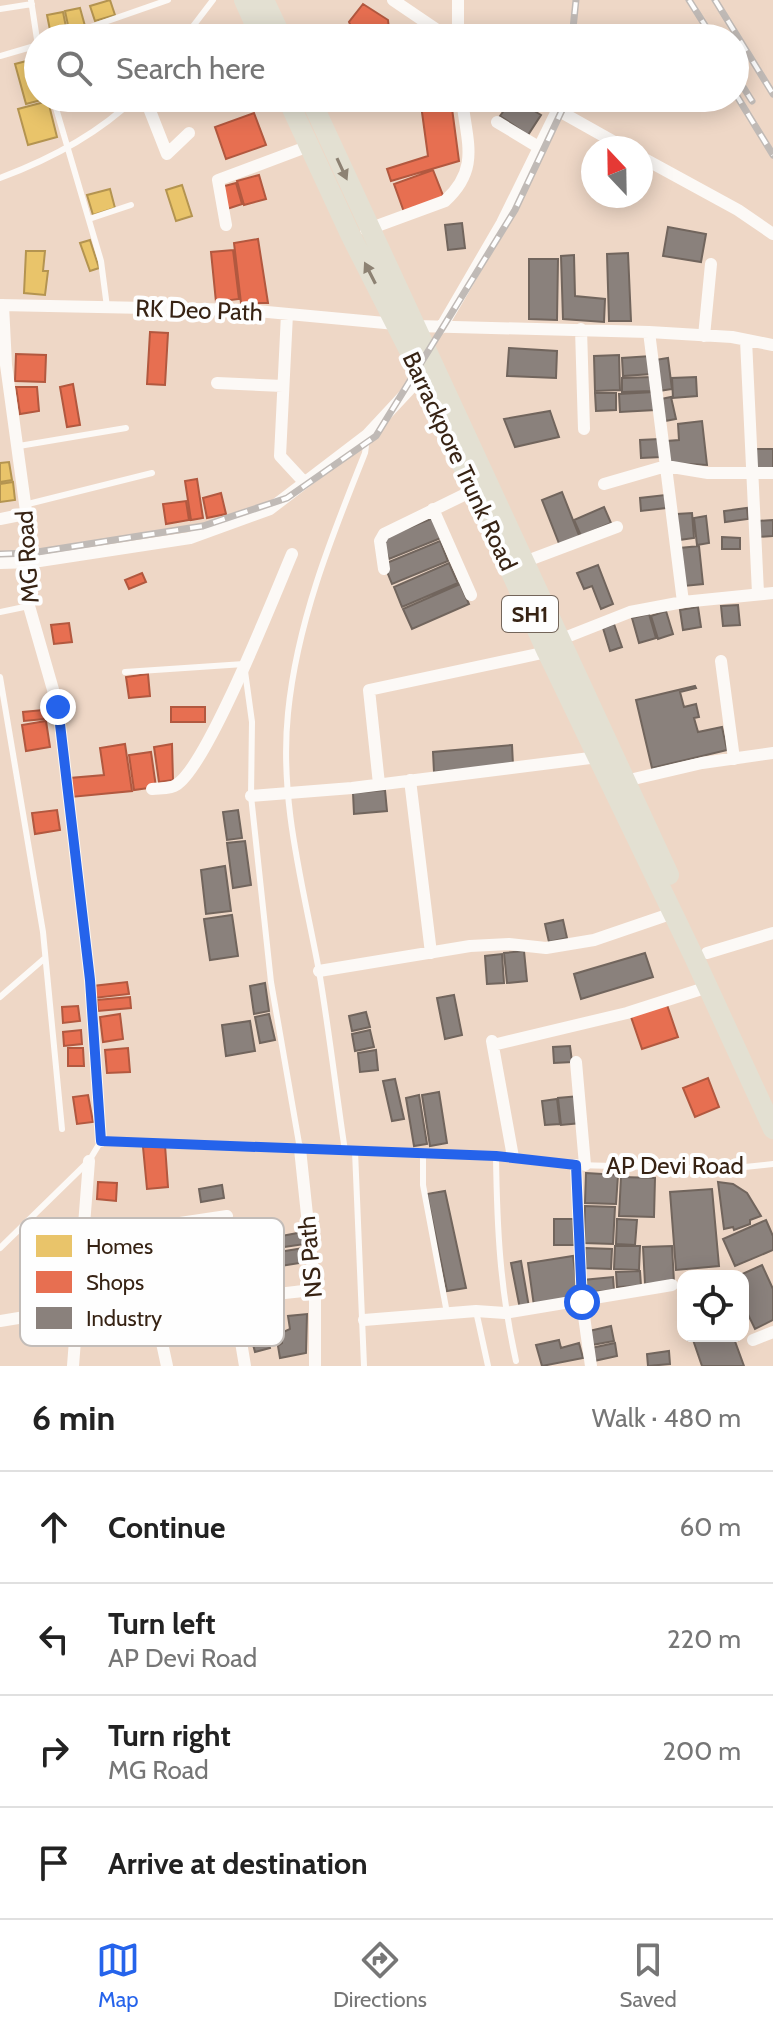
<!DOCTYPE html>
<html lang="en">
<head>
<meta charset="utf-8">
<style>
  body { margin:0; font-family:Cabin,sans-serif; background:#f6f6f6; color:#222 }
  .controls { position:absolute; right:24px; bottom:24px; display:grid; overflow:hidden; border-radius:16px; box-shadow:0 4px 20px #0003 }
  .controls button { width:72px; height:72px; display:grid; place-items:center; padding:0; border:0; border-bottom:2px solid #e0e0e0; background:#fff; color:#222; font:40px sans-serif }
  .compass { position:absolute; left:581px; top:136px; width:72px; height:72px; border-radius:50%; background:#fff; box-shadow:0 4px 20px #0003; rotate:338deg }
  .stop { position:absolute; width:24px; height:24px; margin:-18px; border:6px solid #2563eb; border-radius:50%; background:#fff }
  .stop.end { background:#2563eb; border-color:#fff; box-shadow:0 2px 8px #0008 }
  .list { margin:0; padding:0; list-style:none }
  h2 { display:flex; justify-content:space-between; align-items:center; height:104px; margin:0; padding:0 32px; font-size:34px }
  h2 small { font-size:26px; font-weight:400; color:#767676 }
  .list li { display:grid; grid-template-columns:52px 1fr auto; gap:24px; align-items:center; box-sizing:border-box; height:112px; padding:0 32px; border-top:2px solid #e0e0e0 }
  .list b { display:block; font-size:30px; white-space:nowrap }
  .list p { margin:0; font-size:26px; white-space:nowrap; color:#767676 }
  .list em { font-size:26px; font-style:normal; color:#767676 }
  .icon { flex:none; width:44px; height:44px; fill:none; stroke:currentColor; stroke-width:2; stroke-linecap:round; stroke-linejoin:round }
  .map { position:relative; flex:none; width:773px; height:1366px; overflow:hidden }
  .search { position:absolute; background:#fff; box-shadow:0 4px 20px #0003; left:24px; right:24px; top:24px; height:88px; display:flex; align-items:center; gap:20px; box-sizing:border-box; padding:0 28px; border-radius:44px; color:#767676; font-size:30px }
  .sheet { height:552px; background:#fff }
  nav { display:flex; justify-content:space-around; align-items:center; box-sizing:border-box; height:112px; border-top:2px solid #e0e0e0; background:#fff; font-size:22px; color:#767676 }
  nav a { display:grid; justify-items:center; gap:4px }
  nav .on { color:#2563eb }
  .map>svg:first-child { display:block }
  .homes { fill:#e9c46a; stroke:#b49450; stroke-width:2 }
  .shops { fill:#e76f51; stroke:#b2583f; stroke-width:2 }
  .industry { fill:#8a817c; stroke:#71655d; stroke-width:2 }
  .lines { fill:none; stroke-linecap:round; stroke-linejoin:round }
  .lane { stroke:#fcf9f6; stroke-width:6 }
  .street { stroke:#fcf9f6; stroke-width:12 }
  .primary { stroke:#e3e0d2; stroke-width:20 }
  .rail-casing { stroke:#c0bab6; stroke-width:7 }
  .rail { stroke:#fefefe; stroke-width:4; stroke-dasharray:12; stroke-linecap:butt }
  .oneway { fill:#8d8273 }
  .route { stroke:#2563eb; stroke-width:10 }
  .labels { text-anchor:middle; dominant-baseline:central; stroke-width:8; stroke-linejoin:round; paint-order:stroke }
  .shield { fill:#fefefe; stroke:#73655a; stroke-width:2 }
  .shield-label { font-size:22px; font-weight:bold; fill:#372314 }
  .street-label { font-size:24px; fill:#372314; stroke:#fefefe }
  .key { fill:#fefefe; stroke:#c2bcb8; stroke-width:2 }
  .key-label { font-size:22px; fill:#372314 }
</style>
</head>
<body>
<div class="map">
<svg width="773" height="1366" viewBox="0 0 773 1366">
  <rect width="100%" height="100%" fill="#eed7c6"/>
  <path class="homes" d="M 110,0 L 115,15 L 95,21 L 90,6 Z
    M 80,8 L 85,26 L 69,30 L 65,11 Z
    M 63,12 L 67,32 L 51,35 L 47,15 Z
    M 34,59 L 38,75 L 38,98 L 45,99 L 26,104 L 15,64 Z
    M 48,101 L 57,137 L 28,145 L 18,109 Z
    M 182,185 L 192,216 L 176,221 L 166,190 Z
    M 110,189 L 115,208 L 93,215 L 87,195 Z
    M 90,240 L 99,268 L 90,271 L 80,243 Z
    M 26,251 L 45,251 L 43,271 L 48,271 L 45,295 L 24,293 Z
    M 9,462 L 12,480 L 0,482 L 0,463 Z
    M 13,482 L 15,500 L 0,502 L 0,484 Z"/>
  <path class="shops" d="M 363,4 L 388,20 L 390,38 L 356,38 L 349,22 Z
    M 451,101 L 459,161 L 391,181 L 387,169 L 428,156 L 421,105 Z
    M 254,113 L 266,145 L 226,159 L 215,127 Z
    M 433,170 L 444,198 L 404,212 L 394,184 Z
    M 259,175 L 266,199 L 244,205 L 237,181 Z
    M 236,183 L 242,204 L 227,209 L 221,187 Z
    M 258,239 L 268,303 L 241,303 L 234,243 Z
    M 233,250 L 239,299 L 216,302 L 211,252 Z
    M 150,332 L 168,333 L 165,385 L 147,384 Z
    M 16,354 L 46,355 L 45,382 L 15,381 Z
    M 73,384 L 80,425 L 67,427 L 60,387 Z
    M 16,387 L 37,387 L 39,411 L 20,414 Z
    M 197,479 L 203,518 L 191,520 L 185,481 Z
    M 221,493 L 226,514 L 207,518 L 203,498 Z
    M 186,501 L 189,520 L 166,524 L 163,504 Z
    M 142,573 L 146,582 L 129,589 L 125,580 Z
    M 69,623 L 72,642 L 54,644 L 51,625 Z
    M 148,674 L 150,696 L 129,698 L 126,677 Z
    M 171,707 L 205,707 L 205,722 L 171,722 Z
    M 43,710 L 44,719 L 24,721 L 23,712 Z
    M 46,721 L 50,747 L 26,751 L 22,725 Z
    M 125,744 L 132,791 L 71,797 L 70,778 L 104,775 L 100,748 Z
    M 172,744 L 173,780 L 159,782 L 154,747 Z
    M 151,752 L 156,787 L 134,790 L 129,755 Z
    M 57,810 L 60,830 L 35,834 L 32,813 Z
    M 127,982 L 129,994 L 94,998 L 93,986 Z
    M 130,997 L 131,1008 L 98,1011 L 97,1000 Z
    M 666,1002 L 678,1037 L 642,1049 L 630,1014 Z
    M 78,1006 L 80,1021 L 63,1023 L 62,1007 Z
    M 120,1014 L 123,1039 L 103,1042 L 100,1017 Z
    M 81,1030 L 82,1044 L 64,1046 L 63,1032 Z
    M 68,1048 L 83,1048 L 84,1066 L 68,1066 Z
    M 128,1048 L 130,1072 L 107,1073 L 105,1050 Z
    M 708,1078 L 719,1107 L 695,1117 L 683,1088 Z
    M 88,1095 L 93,1122 L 77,1124 L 73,1097 Z
    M 165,1145 L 168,1187 L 147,1189 L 143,1147 Z
    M 98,1182 L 117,1183 L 116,1201 L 97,1199 Z"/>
  <path class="industry" d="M 513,98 L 541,115 L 528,135 L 500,116 Z
    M 462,223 L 465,248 L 448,250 L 445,225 Z
    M 668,227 L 706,234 L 701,262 L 663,256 Z
    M 628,253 L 631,321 L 609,321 L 607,254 Z
    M 574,255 L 575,296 L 605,299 L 604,322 L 563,319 L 561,256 Z
    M 529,259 L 558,259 L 557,320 L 529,319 Z
    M 509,348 L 557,351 L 556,378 L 507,376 Z
    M 619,355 L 620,390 L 595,391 L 594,356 Z
    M 651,356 L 652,374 L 623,376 L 622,358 Z
    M 668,358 L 672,389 L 659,391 L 655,360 Z
    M 652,377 L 652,391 L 622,392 L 622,378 Z
    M 696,377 L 697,396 L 673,398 L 672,378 Z
    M 654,392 L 655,410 L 620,412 L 619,394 Z
    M 595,393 L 616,393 L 616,410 L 596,411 Z
    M 671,397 L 676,419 L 665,421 L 661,399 Z
    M 550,411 L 559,437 L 515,447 L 504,419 Z
    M 702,421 L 707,465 L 670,463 L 667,441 L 679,440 L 678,424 Z
    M 659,439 L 661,457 L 641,458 L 640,440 Z
    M 755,449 L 773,449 L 773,472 L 755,472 Z
    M 562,492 L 580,538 L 560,546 L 542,500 Z
    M 665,495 L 666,508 L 641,511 L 640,498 Z
    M 604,507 L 611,523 L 581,536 L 574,520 Z
    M 747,508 L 748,519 L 725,522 L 724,511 Z
    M 692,513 L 694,538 L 679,540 L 677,514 Z
    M 706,516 L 709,543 L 697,545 L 694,518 Z
    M 433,518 L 441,538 L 389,559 L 381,539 Z
    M 773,520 L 773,536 L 758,537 L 758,521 Z
    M 722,537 L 740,538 L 740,549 L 722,549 Z
    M 440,541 L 448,561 L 392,584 L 384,564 Z
    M 699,546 L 703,584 L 684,586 L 680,548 Z
    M 449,563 L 458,583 L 402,607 L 394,587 Z
    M 598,565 L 613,604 L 601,609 L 592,586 L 584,589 L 577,573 Z
    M 460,584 L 469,604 L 412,629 L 403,609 Z
    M 738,605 L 740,625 L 723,626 L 721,606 Z
    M 698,607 L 701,627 L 683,630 L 680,610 Z
    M 666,611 L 673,634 L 658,639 L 651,616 Z
    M 649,614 L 656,638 L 639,643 L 632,618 Z
    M 614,624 L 622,647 L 610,651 L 603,628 Z
    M 695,686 L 696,688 L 680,692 L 684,707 L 696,704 L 699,717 L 694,718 L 698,732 L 722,727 L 727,750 L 652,768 L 636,700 Z
    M 512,745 L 513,765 L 434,772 L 433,752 Z
    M 385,790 L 387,811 L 354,814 L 353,793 Z
    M 238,810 L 242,838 L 227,840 L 223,812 Z
    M 245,841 L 251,885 L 233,888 L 227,843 Z
    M 225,866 L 231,911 L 206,914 L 201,870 Z
    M 232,915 L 238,956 L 210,960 L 204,919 Z
    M 563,920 L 567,938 L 549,942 L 545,924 Z
    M 524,951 L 527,981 L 507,983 L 504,953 Z
    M 645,953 L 653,977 L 581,999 L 574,974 Z
    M 502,954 L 504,983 L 487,984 L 485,956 Z
    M 265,983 L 269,1011 L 254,1014 L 250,986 Z
    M 454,995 L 462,1035 L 445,1039 L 437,998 Z
    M 366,1012 L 370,1027 L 352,1031 L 349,1016 Z
    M 269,1014 L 275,1040 L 260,1043 L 255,1017 Z
    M 250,1021 L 255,1051 L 226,1056 L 222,1025 Z
    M 370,1030 L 374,1047 L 355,1051 L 352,1034 Z
    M 570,1046 L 572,1062 L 554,1063 L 553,1047 Z
    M 376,1050 L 378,1070 L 360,1072 L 358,1053 Z
    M 395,1079 L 404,1119 L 392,1121 L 383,1081 Z
    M 439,1092 L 447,1143 L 430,1146 L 422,1095 Z
    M 419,1095 L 427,1144 L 414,1146 L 406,1098 Z
    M 579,1096 L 581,1123 L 561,1125 L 558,1098 Z
    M 557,1099 L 560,1124 L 545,1125 L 542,1101 Z
    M 586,1173 L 618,1175 L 616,1204 L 585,1203 Z
    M 621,1177 L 655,1178 L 654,1217 L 619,1216 Z
    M 718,1182 L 733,1184 L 747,1193 L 761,1216 L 750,1220 L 750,1224 L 734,1230 L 733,1227 L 724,1229 Z
    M 222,1185 L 224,1198 L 201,1202 L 199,1189 Z
    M 712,1189 L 719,1266 L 676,1270 L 670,1192 Z
    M 445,1191 L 466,1288 L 447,1291 L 427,1194 Z
    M 585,1206 L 615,1207 L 613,1244 L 584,1243 Z
    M 554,1219 L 576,1219 L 577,1245 L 554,1245 Z
    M 617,1219 L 637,1220 L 635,1245 L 616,1244 Z
    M 766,1220 L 773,1236 L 773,1250 L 735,1266 L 723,1239 Z
    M 303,1232 L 305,1244 L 277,1248 L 276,1237 Z
    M 615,1246 L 640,1246 L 639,1270 L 614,1269 Z
    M 672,1246 L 674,1282 L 645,1284 L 643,1247 Z
    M 304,1248 L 306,1262 L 274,1267 L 272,1253 Z
    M 585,1248 L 612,1249 L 611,1269 L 584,1268 Z
    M 573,1256 L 579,1300 L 534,1306 L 528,1263 Z
    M 521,1261 L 529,1307 L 520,1309 L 511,1263 Z
    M 762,1265 L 773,1289 L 773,1320 L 755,1329 L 743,1304 L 743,1276 L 738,1276 Z
    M 640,1271 L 641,1286 L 617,1287 L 616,1272 Z
    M 613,1277 L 614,1290 L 584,1293 L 583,1280 Z
    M 307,1314 L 306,1353 L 280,1358 L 278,1346 L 282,1343 L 281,1333 L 290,1329 L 288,1316 Z
    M 611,1326 L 614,1341 L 592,1345 L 589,1331 Z
    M 267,1333 L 270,1348 L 255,1352 L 251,1337 Z
    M 695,1336 L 716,1336 L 717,1339 L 733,1336 L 744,1366 L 702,1366 L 692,1337 Z
    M 559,1340 L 561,1348 L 579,1343 L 583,1358 L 542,1366 L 536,1345 Z
    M 615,1343 L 617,1356 L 594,1361 L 591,1348 Z
    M 669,1351 L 670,1364 L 648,1366 L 647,1354 Z"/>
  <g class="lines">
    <path class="lane" d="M 31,0 L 38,46
      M 0,9 L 32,4
      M 59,38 L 168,0
      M 184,38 L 213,0
      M 0,56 L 38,45
      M 53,98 L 101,261 L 107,307
      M 0,178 C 48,160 98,134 135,98
      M 89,219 L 131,205
      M 19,446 L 126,428
      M 24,505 L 152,473
      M 0,612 L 29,606
      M 125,672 L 244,664 L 252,722 L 251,796 L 271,982 L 300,1149
      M 0,677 L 43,932 L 62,1129
      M 0,997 L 45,958
      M 345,1151 C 336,1091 329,1030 319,971 C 303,885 279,801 288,713 C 297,622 331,538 365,453 L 367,438
      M 355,1151 L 364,1366
      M 423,1153 L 423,1185 L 447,1313
      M 496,1156 C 497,1229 500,1289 516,1361
      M 0,1248 L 89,1161 L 101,1141 L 496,1156 L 576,1165 L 726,1169 L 773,1164
      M 476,1311 L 488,1366"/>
    <path class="street" d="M 393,0 L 449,38
      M 458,38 L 458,0
      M 145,98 L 167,154 L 189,133
      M 536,98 L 625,148
      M 497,122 L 540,148
      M 641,157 L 738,210 L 773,234
      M 226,225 L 218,180 L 309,146
      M 366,230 L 445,201 C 481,168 466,141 462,98
      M 0,305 L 245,310 L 417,326 L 649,332 L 732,337 L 773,345
      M 3,305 L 6,365 L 33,562 L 29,606 L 58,707 L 90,980 L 101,1141
      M 287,314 L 280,456 L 304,482
      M 441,328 L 502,223 L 557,111
      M 581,329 L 584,429
      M 649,332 L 683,602
      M 704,336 L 711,264
      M 746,340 L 758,593
      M 217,383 L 283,386
      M 604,484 L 666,466 L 708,473 L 773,473
      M 433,509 L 471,595
      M 0,519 L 25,514
      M 524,562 L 617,527
      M 0,563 L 33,562 L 190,538 L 270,509 L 367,435 L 422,376
      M 384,569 L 380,541 L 384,534 L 474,490
      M 559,640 L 630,612 L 683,602 L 773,593
      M 721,661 L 734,759
      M 410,780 L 431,953
      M 625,781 L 702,763 L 773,753
      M 379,784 L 369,690 L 547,652
      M 152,789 C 159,788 171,789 176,785 C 207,767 274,596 292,554
      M 251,796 L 352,788 L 598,757
      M 707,953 L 773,933
      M 319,971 L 470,946 L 509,944 L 546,948 L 594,940 L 673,913
      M 492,1041 L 513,1157
      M 493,1045 L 627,1013 L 708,987
      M 576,1062 L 585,1165
      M 300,1149 L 315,1290 L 315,1366
      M 576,1165 L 582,1302 L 591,1366
      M 85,1234 C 108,1235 164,1240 180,1223 L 227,1216
      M 234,1300 L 245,1366
      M 157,1320 L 167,1366
      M 364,1320 L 476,1311 L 505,1313 L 672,1285
      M 0,1321 L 79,1308
      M 77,1329 C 160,1324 232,1296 315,1290
      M 753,1340 L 773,1332
      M 73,1366 L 89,1161"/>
    <path class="primary" d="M 244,0 L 261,38
      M 264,0 L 282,38
      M 287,98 L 351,236 L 422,376 L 547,652 L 694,957 L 773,1129
      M 310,98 L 669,875"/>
    <defs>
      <path id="rail" d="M 689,0 L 713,38
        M 715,0 L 773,94
        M 572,38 L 576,0
        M 735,74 L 752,101
        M 735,93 L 773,155
        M 0,554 L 31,553 L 203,526 L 287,498 L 376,436 L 515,210 L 564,106 L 565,98"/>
    </defs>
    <use href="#rail" class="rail-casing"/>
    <use href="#rail" class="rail"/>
  </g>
  <defs><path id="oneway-solid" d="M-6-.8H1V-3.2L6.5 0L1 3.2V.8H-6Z" transform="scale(2)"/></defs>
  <g class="oneway">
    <use href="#oneway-solid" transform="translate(342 169) rotate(65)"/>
    <use href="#oneway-solid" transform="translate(370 273) rotate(-117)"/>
  </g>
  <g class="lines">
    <path class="route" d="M 58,707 L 90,980 L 101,1141 L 496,1156 L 576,1165 L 582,1302"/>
  </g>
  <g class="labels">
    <rect class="shield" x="502" y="596" width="56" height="36" rx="6"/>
    <g class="shield-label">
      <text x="530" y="614">SH1</text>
    </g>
    <g class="street-label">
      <text transform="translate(199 310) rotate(2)">RK Deo Path</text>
      <text transform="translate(460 461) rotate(65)">Barrackpore Trunk Road</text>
      <text transform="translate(27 557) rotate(-94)">MG Road</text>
      <text x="675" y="1165">AP Devi Road</text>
      <text transform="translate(310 1257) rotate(-95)">NS Path</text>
    </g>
  </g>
  <rect x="20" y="1218" width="264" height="128" rx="12" class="key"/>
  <rect x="36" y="1235" width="36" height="22" fill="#e9c46a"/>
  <rect x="36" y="1271" width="36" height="22" fill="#e76f51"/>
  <rect x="36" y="1307" width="36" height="22" fill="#8a817c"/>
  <g class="key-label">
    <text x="86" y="1254">Homes</text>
    <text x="86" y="1290">Shops</text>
    <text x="86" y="1326">Industry</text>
  </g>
</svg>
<div class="controls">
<button><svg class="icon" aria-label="locate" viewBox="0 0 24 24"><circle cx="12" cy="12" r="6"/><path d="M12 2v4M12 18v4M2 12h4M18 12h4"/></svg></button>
</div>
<svg class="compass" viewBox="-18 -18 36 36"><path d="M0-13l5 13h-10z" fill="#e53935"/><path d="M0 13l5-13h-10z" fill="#767676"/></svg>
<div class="stop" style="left:582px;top:1302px"></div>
<div class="stop end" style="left:58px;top:707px"></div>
<div class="search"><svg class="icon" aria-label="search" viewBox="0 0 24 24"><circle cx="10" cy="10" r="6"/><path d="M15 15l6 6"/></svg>Search here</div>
</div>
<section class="sheet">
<h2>6 min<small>Walk · 480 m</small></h2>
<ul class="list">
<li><svg class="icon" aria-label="ahead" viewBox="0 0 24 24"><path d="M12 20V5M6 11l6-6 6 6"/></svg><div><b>Continue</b></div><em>60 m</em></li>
<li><svg class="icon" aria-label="left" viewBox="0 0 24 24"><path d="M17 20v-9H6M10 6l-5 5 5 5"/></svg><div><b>Turn left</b><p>AP Devi Road</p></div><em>220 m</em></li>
<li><svg class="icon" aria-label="right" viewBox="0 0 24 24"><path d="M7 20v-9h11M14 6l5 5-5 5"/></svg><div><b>Turn right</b><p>MG Road</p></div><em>200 m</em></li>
<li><svg class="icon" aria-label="arrive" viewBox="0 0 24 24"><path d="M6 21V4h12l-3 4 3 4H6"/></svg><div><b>Arrive at destination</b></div></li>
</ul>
</section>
<nav>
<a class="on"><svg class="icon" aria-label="map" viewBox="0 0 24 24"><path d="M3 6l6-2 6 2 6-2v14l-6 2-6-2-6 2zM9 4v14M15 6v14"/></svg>Map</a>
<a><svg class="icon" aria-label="directions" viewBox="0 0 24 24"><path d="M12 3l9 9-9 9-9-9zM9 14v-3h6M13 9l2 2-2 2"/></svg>Directions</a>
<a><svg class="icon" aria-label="saved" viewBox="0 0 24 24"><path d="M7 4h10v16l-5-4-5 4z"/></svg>Saved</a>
</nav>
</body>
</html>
